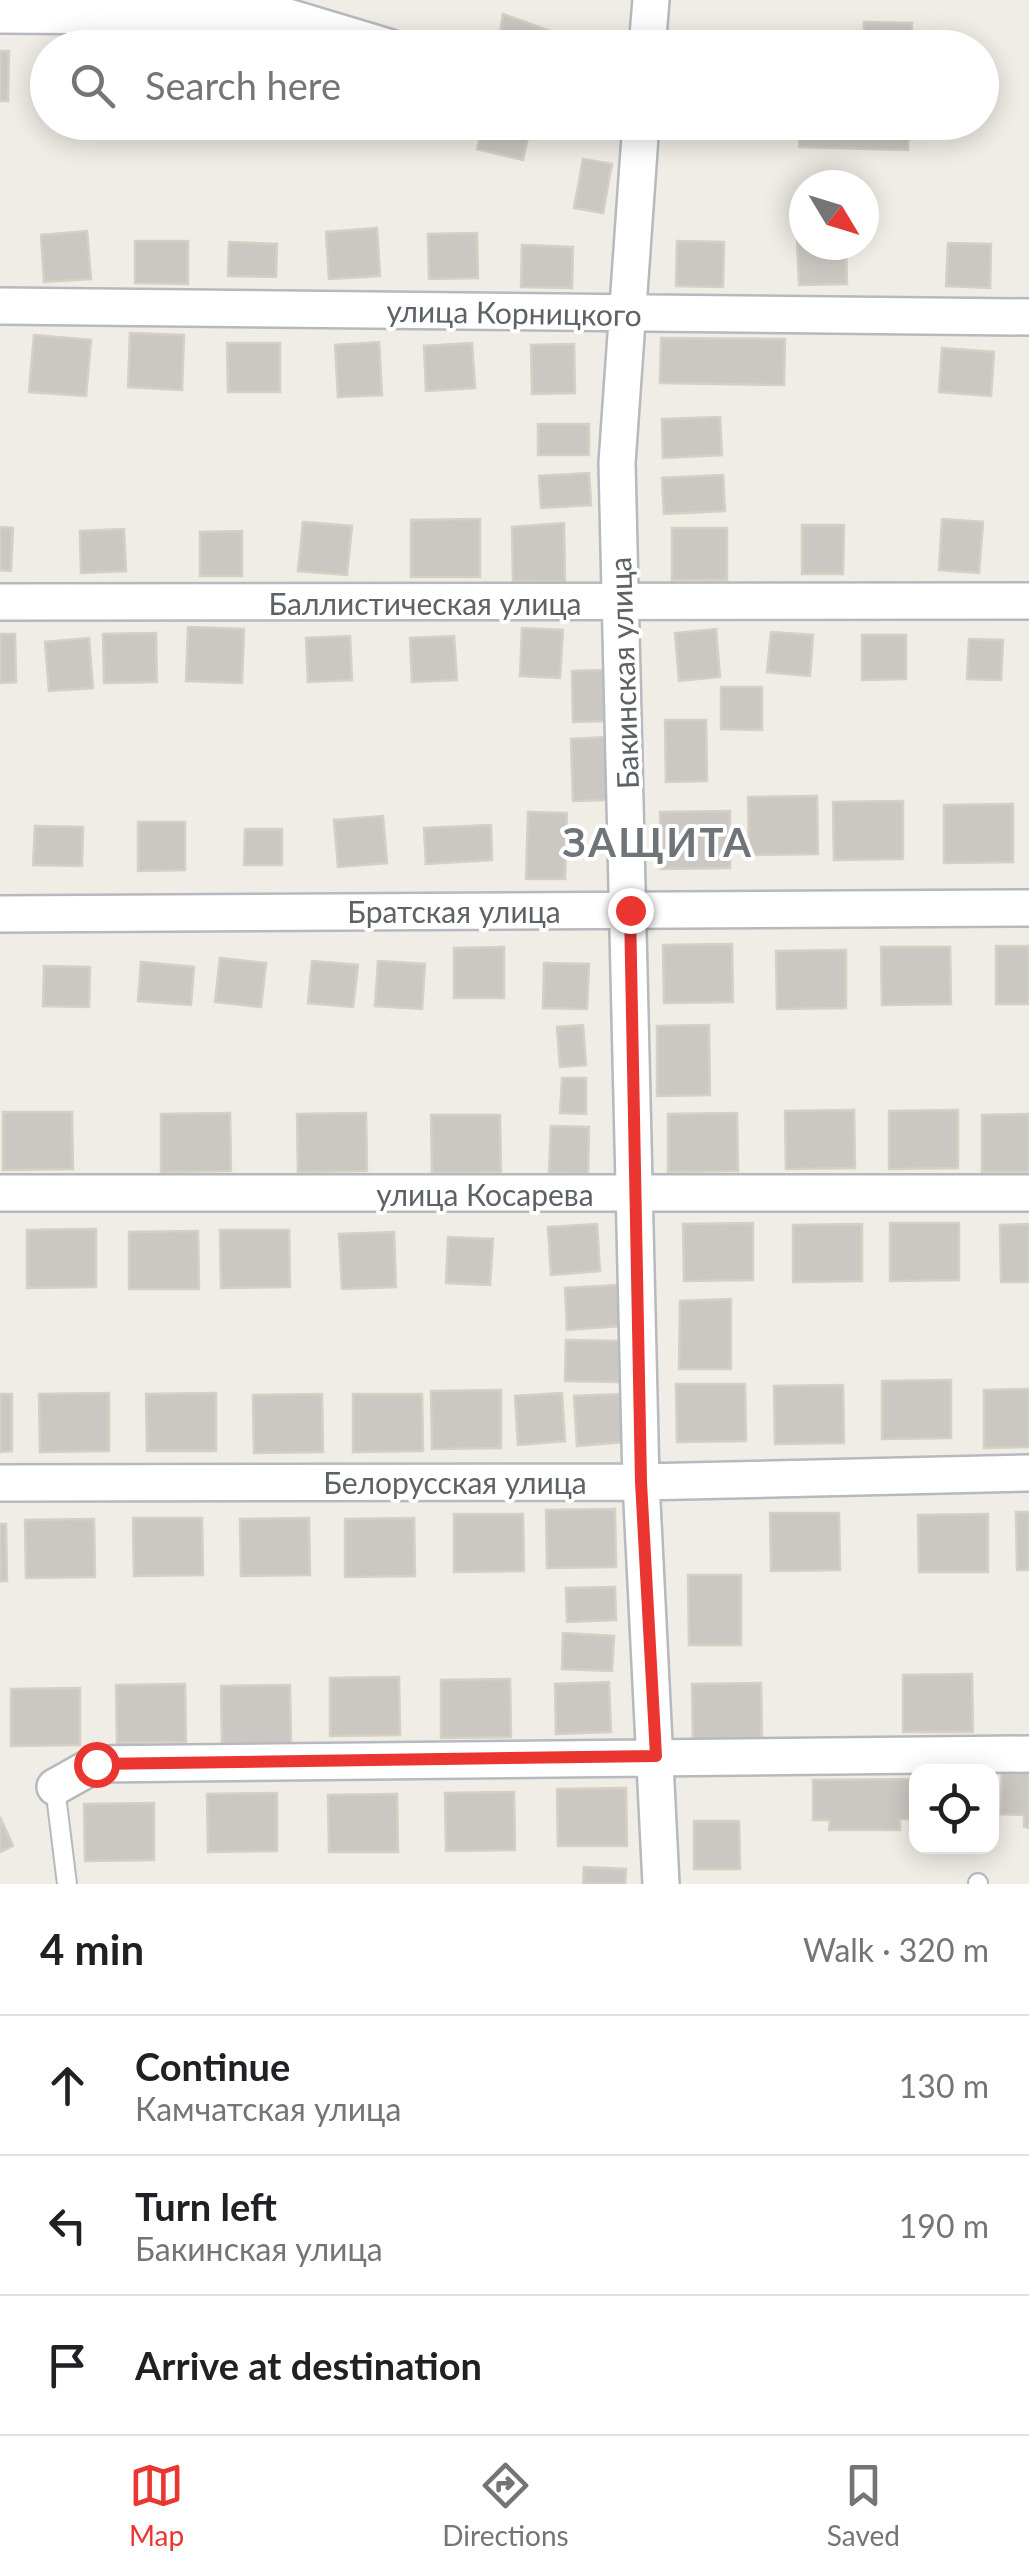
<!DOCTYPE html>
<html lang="en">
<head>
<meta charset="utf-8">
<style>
  body { margin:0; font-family:Lato,sans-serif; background:#f2f2f2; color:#202124 }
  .controls { position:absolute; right:30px; bottom:30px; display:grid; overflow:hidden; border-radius:20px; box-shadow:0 5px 25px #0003 }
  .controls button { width:90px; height:90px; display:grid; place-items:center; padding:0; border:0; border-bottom:2px solid #e0e0e0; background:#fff; color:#202124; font:50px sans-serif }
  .compass { position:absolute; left:789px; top:170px; width:90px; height:90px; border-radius:50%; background:#fff; box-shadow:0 5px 25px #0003; rotate:128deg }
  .stop { position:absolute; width:30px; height:30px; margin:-22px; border:8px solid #eb3531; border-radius:50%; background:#fff }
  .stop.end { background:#eb3531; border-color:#fff; box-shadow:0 2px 10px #0008 }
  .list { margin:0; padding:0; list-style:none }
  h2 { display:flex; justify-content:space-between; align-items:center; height:130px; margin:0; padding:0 40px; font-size:42px }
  h2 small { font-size:32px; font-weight:400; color:#757577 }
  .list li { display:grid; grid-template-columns:65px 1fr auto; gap:30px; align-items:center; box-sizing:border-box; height:140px; padding:0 40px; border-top:2px solid #e0e0e0 }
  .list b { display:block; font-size:38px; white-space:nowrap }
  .list p { margin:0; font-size:32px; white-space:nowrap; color:#757577 }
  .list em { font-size:32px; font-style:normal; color:#757577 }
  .icon { flex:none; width:55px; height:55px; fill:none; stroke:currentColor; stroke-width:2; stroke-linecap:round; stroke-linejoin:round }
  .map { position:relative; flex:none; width:1029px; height:1884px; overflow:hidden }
  .search { position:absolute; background:#fff; box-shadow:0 5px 25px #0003; left:30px; right:30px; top:30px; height:110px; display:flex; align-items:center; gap:25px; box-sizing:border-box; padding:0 35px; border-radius:55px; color:#757577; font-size:38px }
  .sheet { height:550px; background:#fff }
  nav { display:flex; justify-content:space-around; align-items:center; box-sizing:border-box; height:140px; border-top:2px solid #e0e0e0; background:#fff; font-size:28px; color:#757577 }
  nav a { display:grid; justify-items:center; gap:5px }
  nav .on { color:#eb3531 }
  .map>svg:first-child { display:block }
  .building { fill:#cbc8c3; stroke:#d5cfc4; stroke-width:2.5 }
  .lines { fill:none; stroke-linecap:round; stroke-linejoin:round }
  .lane-casing { stroke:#b6b9bd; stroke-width:22 }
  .street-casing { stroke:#b6b9bd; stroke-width:40 }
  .lane { stroke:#fff; stroke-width:18 }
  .street { stroke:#fff; stroke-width:35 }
  .route { stroke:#eb3531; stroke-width:12 }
  .labels { text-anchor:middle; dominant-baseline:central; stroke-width:8; stroke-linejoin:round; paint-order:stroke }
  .street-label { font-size:30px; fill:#5d6266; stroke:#fff }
  .district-label { font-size:40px; font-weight:bold; letter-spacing:2.5px; fill:#6e7478; stroke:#fff }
</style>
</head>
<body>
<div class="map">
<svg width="1029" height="1884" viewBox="0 0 1029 1884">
  <rect width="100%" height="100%" fill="#f0ede6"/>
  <path class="building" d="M 503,14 L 561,35 L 556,48 L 498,48 Z
    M 864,22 L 912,23 L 911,48 L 863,48 Z
    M 0,51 L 9,51 L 8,101 L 0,101 Z
    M 362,122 L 400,122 L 398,132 Z
    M 484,122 L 531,125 L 523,160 L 477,149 Z
    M 800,122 L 909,122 L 908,150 L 799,147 Z
    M 583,159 L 612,164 L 603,213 L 574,208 Z
    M 377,228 L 380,276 L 329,279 L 326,232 Z
    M 87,231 L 91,279 L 44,282 L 41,235 Z
    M 477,233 L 478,278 L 429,279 L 428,234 Z
    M 804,237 L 804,245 L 846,245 L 847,284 L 799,285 L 797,238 Z
    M 135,241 L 188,241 L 188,284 L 135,283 Z
    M 677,241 L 724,242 L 723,287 L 676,286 Z
    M 229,242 L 277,244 L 276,277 L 228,276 Z
    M 948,243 L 991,244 L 990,288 L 946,286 Z
    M 522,245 L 573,247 L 572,288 L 521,287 Z
    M 130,333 L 184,335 L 182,390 L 128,387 Z
    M 34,335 L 91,340 L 86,396 L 29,392 Z
    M 661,338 L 785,339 L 784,385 L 660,383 Z
    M 379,342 L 382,395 L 338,397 L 335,345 Z
    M 227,343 L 280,343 L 280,392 L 228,392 Z
    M 472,343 L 475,388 L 426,391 L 424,346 Z
    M 574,344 L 575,393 L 532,394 L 531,345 Z
    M 942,348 L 994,352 L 991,396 L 939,392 Z
    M 720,417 L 722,455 L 663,458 L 662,419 Z
    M 538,424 L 589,424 L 589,455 L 538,455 Z
    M 589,473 L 591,505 L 541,508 L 539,476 Z
    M 723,475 L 725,511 L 664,514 L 662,478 Z
    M 480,519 L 480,577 L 411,577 L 411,520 Z
    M 942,519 L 983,522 L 979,573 L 939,570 Z
    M 303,522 L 352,526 L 347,575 L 298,571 Z
    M 564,523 L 565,581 L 513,581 L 512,527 Z
    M 802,525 L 844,525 L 843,574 L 802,574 Z
    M 0,527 L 13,528 L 11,571 L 0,570 Z
    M 672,528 L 727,528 L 727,580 L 672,580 Z
    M 124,529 L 126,571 L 81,573 L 80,531 Z
    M 242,531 L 242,576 L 200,576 L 200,532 Z
    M 188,627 L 244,629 L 242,683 L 186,681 Z
    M 522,628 L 563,630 L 560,678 L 520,676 Z
    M 716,629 L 720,677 L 679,681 L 675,633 Z
    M 771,632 L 813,635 L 810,676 L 767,672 Z
    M 156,633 L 157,682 L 104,683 L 103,634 Z
    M 0,634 L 15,634 L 16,682 L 0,683 Z
    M 862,635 L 906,635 L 906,679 L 862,680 Z
    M 350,636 L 352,680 L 308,682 L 306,638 Z
    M 454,636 L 457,680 L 412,682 L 410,638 Z
    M 89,638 L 93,688 L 49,691 L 45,642 Z
    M 969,639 L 1003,640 L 1001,680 L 967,679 Z
    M 604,670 L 606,721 L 573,722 L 572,671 Z
    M 721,687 L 762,687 L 762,730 L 721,729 Z
    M 665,720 L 706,720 L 707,781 L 666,782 Z
    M 606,737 L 609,800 L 573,801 L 571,739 Z
    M 817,796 L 818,854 L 749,855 L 748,797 Z
    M 903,801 L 903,859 L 834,860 L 833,802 Z
    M 1013,804 L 1013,862 L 944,863 L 944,805 Z
    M 730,811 L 730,868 L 661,869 L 660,812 Z
    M 528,812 L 567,813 L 565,879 L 526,879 Z
    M 383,816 L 387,863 L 338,867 L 334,820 Z
    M 138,822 L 185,822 L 185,870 L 138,871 Z
    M 491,825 L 492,860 L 426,864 L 424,828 Z
    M 35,826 L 83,827 L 82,866 L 33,865 Z
    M 245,829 L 282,829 L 282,865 L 244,865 Z
    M 732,944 L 733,1002 L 664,1003 L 663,945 Z
    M 996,946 L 1029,946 L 1029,1004 L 996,1004 Z
    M 504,947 L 504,998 L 454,998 L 454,948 Z
    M 881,947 L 950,947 L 951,1004 L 882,1005 Z
    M 846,950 L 846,1008 L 777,1009 L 776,951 Z
    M 220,958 L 266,963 L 261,1007 L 215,1002 Z
    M 312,961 L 358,965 L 353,1007 L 308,1003 Z
    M 378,961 L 425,964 L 422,1009 L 375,1006 Z
    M 141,962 L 194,967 L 191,1005 L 138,1001 Z
    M 544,963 L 589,964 L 587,1009 L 543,1008 Z
    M 44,966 L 90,967 L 89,1007 L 43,1006 Z
    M 583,1025 L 586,1065 L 560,1067 L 557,1027 Z
    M 709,1025 L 710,1095 L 657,1096 L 657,1026 Z
    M 562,1078 L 586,1078 L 586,1114 L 560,1113 Z
    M 854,1110 L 855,1168 L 786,1169 L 785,1111 Z
    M 958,1110 L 958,1168 L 889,1169 L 889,1111 Z
    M 3,1112 L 72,1112 L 73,1169 L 3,1170 Z
    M 230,1113 L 231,1171 L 161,1172 L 161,1114 Z
    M 366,1113 L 367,1171 L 298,1172 L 297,1114 Z
    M 737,1113 L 738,1171 L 668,1172 L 668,1114 Z
    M 1029,1114 L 1029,1172 L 982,1172 L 982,1115 Z
    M 431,1115 L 500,1115 L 501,1172 L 432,1173 Z
    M 551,1126 L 589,1127 L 588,1174 L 549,1173 Z
    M 753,1223 L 753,1280 L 684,1281 L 683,1224 Z
    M 890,1223 L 959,1223 L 959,1280 L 890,1281 Z
    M 597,1224 L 600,1271 L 551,1275 L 548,1227 Z
    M 862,1224 L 862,1281 L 793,1282 L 793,1225 Z
    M 1029,1224 L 1029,1282 L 1001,1282 L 1000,1225 Z
    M 96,1229 L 96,1287 L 27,1288 L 27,1230 Z
    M 220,1230 L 289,1230 L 290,1287 L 221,1288 Z
    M 198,1231 L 199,1289 L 129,1289 L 129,1232 Z
    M 394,1232 L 396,1287 L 342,1289 L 339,1234 Z
    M 448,1237 L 493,1239 L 490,1285 L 446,1283 Z
    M 617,1285 L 620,1326 L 567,1330 L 565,1288 Z
    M 731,1299 L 731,1369 L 679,1369 L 680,1301 Z
    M 566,1340 L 620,1341 L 619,1382 L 565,1381 Z
    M 951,1380 L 951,1438 L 882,1439 L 882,1381 Z
    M 676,1384 L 745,1384 L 746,1441 L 677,1442 Z
    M 843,1385 L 844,1443 L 775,1444 L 774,1386 Z
    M 1029,1389 L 1029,1447 L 984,1448 L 984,1390 Z
    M 501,1390 L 501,1448 L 432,1449 L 431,1391 Z
    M 109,1393 L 109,1451 L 40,1452 L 39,1394 Z
    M 216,1393 L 216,1451 L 147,1451 L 146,1394 Z
    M 562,1393 L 565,1441 L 518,1445 L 515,1396 Z
    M 0,1394 L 12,1394 L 12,1451 L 0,1452 Z
    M 322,1394 L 323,1452 L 254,1453 L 253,1395 Z
    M 353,1394 L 422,1394 L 423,1451 L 353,1452 Z
    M 621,1394 L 624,1442 L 577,1446 L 574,1396 Z
    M 615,1509 L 616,1567 L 547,1568 L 546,1510 Z
    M 1016,1512 L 1029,1512 L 1029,1570 L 1017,1570 Z
    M 770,1513 L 839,1513 L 840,1570 L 771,1571 Z
    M 454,1514 L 523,1514 L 524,1571 L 454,1572 Z
    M 988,1514 L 988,1572 L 919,1572 L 918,1515 Z
    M 133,1518 L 202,1518 L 203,1575 L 134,1576 Z
    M 309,1518 L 310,1575 L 241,1576 L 240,1519 Z
    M 414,1518 L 415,1576 L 345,1577 L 345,1519 Z
    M 94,1519 L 95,1577 L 26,1578 L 25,1520 Z
    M 0,1524 L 6,1524 L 7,1581 L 0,1581 Z
    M 688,1575 L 741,1575 L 741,1645 L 689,1645 Z
    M 615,1587 L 616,1620 L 567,1622 L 566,1588 Z
    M 563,1633 L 614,1636 L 612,1671 L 562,1669 Z
    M 972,1674 L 973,1732 L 903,1732 L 903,1675 Z
    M 399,1677 L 400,1735 L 330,1736 L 330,1678 Z
    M 510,1679 L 511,1737 L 441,1738 L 441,1680 Z
    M 609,1682 L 611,1732 L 556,1734 L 555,1684 Z
    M 761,1683 L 762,1741 L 693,1742 L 692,1684 Z
    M 185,1684 L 186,1742 L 117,1743 L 116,1685 Z
    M 290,1685 L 291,1743 L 222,1744 L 221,1686 Z
    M 80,1688 L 80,1745 L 11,1746 L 11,1689 Z
    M 1002,1771 L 1029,1772 L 1029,1828 L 1024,1827 L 1024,1815 L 1001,1814 Z
    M 916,1779 L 916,1819 L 900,1819 L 900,1830 L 829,1830 L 830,1820 L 813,1820 L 813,1780 Z
    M 626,1788 L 627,1846 L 558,1846 L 557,1789 Z
    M 514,1792 L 515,1850 L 446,1851 L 445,1793 Z
    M 277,1793 L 277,1851 L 208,1852 L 207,1794 Z
    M 397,1794 L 398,1852 L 329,1852 L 328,1795 Z
    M 154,1803 L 154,1860 L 85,1861 L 84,1804 Z
    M 0,1817 L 13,1846 L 0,1852 Z
    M 694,1821 L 739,1821 L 740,1869 L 694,1869 Z
    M 584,1867 L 626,1869 L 625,1884 L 583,1884 Z"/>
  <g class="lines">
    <defs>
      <path id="lane" d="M 55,1787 L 67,1884
        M 978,1883 L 978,1884"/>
      <path id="street" d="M 0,15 L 288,17 L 391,48
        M 647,48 L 651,0
        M 641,122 L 617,463 L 641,1482 L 661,1884
        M 0,306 L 1029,317
        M 0,602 L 1029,601
        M 0,914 L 1029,908
        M 0,1193 L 1029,1193
        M 0,1483 L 641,1482 L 1029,1473
        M 55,1787 L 96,1764 L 1029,1754"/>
    </defs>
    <use href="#lane" class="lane-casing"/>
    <use href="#street" class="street-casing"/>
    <use href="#lane" class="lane"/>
    <use href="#street" class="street"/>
  </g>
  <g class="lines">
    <path class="route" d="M 96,1764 L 656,1756 L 641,1482 L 630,910"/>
  </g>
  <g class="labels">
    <g class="street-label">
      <text transform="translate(514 312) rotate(1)">улица Корницкого</text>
      <text x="425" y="603">Баллистическая улица</text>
      <text transform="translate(623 673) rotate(-92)">Бакинская улица</text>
      <text x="454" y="911">Братская улица</text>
      <text x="485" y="1194">улица Косарева</text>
      <text x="455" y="1482">Белорусская улица</text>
    </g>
    <g class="district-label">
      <text x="658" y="842">ЗАЩИТА</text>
    </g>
  </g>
</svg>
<div class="controls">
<button><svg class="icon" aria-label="locate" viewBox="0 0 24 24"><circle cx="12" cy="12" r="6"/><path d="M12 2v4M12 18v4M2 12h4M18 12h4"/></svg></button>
</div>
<svg class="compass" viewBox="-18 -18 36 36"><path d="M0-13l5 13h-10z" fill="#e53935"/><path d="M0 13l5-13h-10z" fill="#757577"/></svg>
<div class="stop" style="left:96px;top:1764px"></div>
<div class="stop end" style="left:630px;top:910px"></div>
<div class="search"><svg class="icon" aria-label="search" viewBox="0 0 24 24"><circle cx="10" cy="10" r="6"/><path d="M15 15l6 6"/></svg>Search here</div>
</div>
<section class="sheet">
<h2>4 min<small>Walk · 320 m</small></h2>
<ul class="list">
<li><svg class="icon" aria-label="ahead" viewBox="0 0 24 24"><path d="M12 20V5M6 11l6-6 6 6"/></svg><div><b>Continue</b><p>Камчатская улица</p></div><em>130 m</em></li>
<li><svg class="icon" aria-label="left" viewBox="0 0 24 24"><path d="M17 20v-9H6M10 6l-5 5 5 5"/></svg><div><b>Turn left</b><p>Бакинская улица</p></div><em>190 m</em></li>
<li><svg class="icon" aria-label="arrive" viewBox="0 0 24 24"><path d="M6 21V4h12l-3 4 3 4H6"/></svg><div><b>Arrive at destination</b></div></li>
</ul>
</section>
<nav>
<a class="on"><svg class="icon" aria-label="map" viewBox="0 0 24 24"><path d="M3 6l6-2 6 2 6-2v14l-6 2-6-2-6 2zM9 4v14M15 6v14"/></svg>Map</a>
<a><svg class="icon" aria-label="directions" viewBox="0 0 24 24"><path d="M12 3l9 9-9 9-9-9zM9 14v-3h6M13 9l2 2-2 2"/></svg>Directions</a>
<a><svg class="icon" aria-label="saved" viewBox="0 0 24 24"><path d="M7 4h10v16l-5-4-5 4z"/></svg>Saved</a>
</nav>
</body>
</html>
